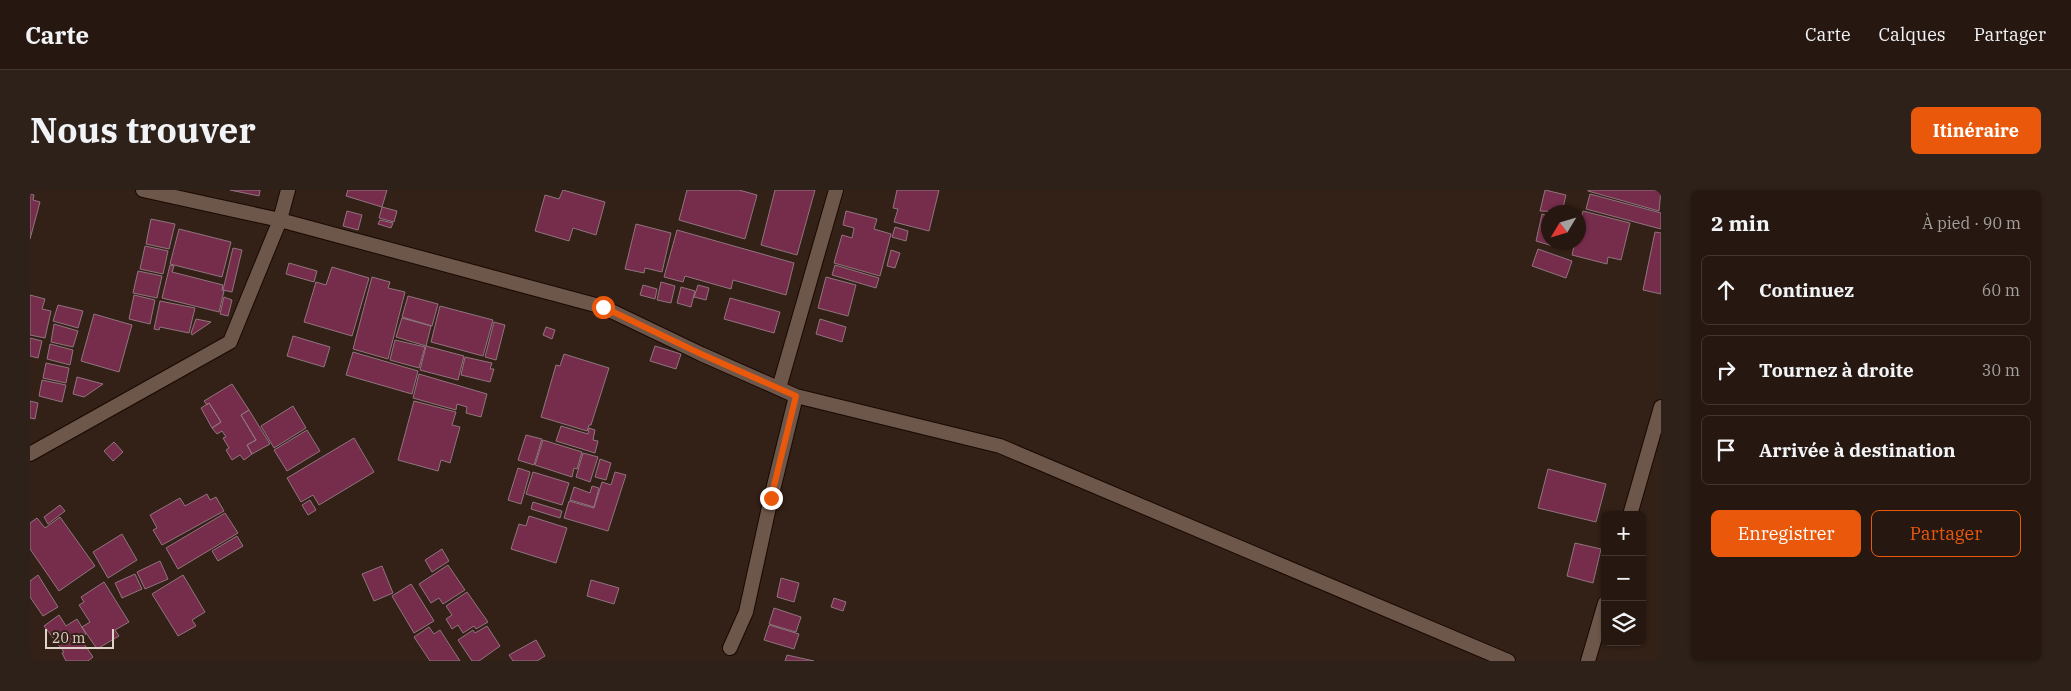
<!DOCTYPE html>
<html lang="fr">
<head>
<meta charset="utf-8">
<style>
  body { margin:0; font-family:"IBM Plex Serif",serif; background:#2e2119; color:#f1f3f6 }
  .controls { position:absolute; right:15px; bottom:15px; display:grid; overflow:hidden; border-radius:8px; box-shadow:0 1px 4px #0004 }
  .controls button { width:45px; height:45px; display:grid; place-items:center; padding:0; border:0; border-bottom:1px solid #423730; background:#261810; color:#f1f3f6; font:25px sans-serif }
  .compass { position:absolute; left:1511px; top:15px; width:45px; height:45px; border-radius:50%; background:#261810; box-shadow:0 1px 4px #0004; rotate:232deg }
  .scale { position:absolute; left:15px; bottom:12px; width:69px; box-sizing:border-box; padding-left:5px; border:2px solid #e0d3cc; border-top:0; font-size:14px; line-height:18px; white-space:nowrap; color:#e0d3cc; -webkit-text-stroke:4px #332016; paint-order:stroke }
  .stop { position:absolute; width:15px; height:15px; margin:-11px; border:4px solid #ea580c; border-radius:50%; background:#fff }
  .stop.end { background:#ea580c; border-color:#fff; box-shadow:0 1px 5px #0008 }
  .list { margin:0; padding:0; list-style:none }
  h2 { display:flex; justify-content:space-between; align-items:center; height:65px; margin:0; padding:0 20px; font-size:21px }
  h2 small { font-size:16px; font-weight:400; color:#a4a09f }
  .list li { display:grid; grid-template-columns:32px 1fr auto; gap:15px; align-items:center; box-sizing:border-box; height:70px; margin:0 10px 10px; padding:0 10px; border:1px solid #423730; border-radius:8px }
  .list b { display:block; font-size:19px; white-space:nowrap }
  .list em { font-size:16px; font-style:normal; color:#a4a09f }
  .actions { display:flex; gap:10px; padding:15px 20px }
  .actions a { flex:1; padding:11px 0; border:1px solid #ea580c; border-radius:8px; text-align:center; font-size:18px; color:#ea580c }
  .actions .main { background:#ea580c; color:#fff }
  .icon { flex:none; width:28px; height:28px; fill:none; stroke:currentColor; stroke-width:2; stroke-linecap:round; stroke-linejoin:round }
  .map { position:relative; flex:none; width:1631px; height:471px; overflow:hidden; border-radius:8px }
  header { display:flex; align-items:center; gap:30px; box-sizing:border-box; height:70px; padding:0 25px; background:#261810; border-bottom:1px solid #423730 }
  header strong { font-size:24px }
  nav { display:flex; gap:28px; margin-inline-start:auto; font-size:18px }
  .intro { display:flex; align-items:center; justify-content:space-between; box-sizing:border-box; height:120px; padding:0 30px }
  h1 { margin:0; font-size:35px }
  .button { padding:12px 22px; border-radius:8px; background:#ea580c; color:#fff; font-size:18px; font-weight:700 }
  main { display:flex; gap:30px; padding:0 30px }
  aside { flex:1; background:#261810; border-radius:8px; box-shadow:0 1px 4px #0004 }
  .map>svg:first-child { display:block }
  .building { fill:#762d4c; stroke:#8f757e }
  .lines { fill:none; stroke-linecap:round; stroke-linejoin:round }
  .minor-casing { stroke:#1a0902; stroke-width:16 }
  .minor { stroke:#6d574b; stroke-width:14 }
  .route { stroke:#ea580c; stroke-width:6 }
</style>
</head>
<body>
<header>
<strong>Carte</strong>
<nav><a>Carte</a><a>Calques</a><a>Partager</a></nav>
</header>
<div class="intro"><h1>Nous trouver</h1><a class="button">Itinéraire</a></div>
<main>
<div class="map">
<svg width="1631" height="471" viewBox="0 0 1631 471">
  <rect width="100%" height="100%" fill="#332016"/>
  <path class="building" d="M 200,0 L 230,0 L 229,6 Z
    M 318,0 L 357,0 L 352,17 L 316,6 Z
    M 533,0 L 575,12 L 566,45 L 543,38 L 539,51 L 505,41 L 515,5 L 529,9 Z
    M 657,0 L 709,0 L 727,5 L 715,49 L 649,30 Z
    M 745,0 L 785,0 L 767,65 L 731,55 Z
    M 867,0 L 909,0 L 899,41 L 864,32 L 868,19 L 863,18 Z
    M 1515,0 L 1536,5 L 1532,22 L 1510,21 Z
    M 1631,0 L 1629,21 L 1558,1 L 1558,0 Z
    M 0,4 L 4,5 L 3,10 L 10,12 L 0,49 Z
    M 1560,4 L 1631,23 L 1631,39 L 1556,19 Z
    M 352,17 L 367,21 L 364,32 L 349,28 Z
    M 317,21 L 332,25 L 328,40 L 313,36 Z
    M 816,21 L 847,29 L 844,39 L 861,44 L 850,86 L 804,73 L 812,45 L 822,48 L 824,38 L 813,35 Z
    M 1553,21 L 1600,33 L 1591,70 L 1578,67 L 1577,74 L 1542,65 L 1545,52 L 1548,52 L 1548,38 Z
    M 1512,24 L 1518,26 L 1518,52 L 1524,52 L 1523,56 L 1506,51 Z
    M 121,29 L 145,34 L 139,59 L 116,54 Z
    M 350,30 L 363,33 L 361,38 L 348,34 Z
    M 606,34 L 641,43 L 632,82 L 615,78 L 614,83 L 595,79 Z
    M 865,37 L 878,41 L 876,51 L 862,47 Z
    M 149,39 L 201,52 L 192,87 L 140,74 Z
    M 647,40 L 764,73 L 756,105 L 703,90 L 701,99 L 655,86 L 653,92 L 634,87 Z
    M 1625,42 L 1631,43 L 1631,104 L 1613,100 Z
    M 115,56 L 138,61 L 133,84 L 110,79 Z
    M 203,58 L 212,60 L 202,102 L 193,100 Z
    M 1508,59 L 1542,71 L 1536,88 L 1502,76 Z
    M 861,60 L 870,63 L 865,78 L 857,76 Z
    M 259,73 L 287,81 L 284,92 L 256,84 Z
    M 140,75 L 144,76 L 142,82 L 193,95 L 192,100 L 194,101 L 189,122 L 132,108 Z
    M 805,75 L 849,88 L 846,98 L 802,85 Z
    M 302,77 L 339,88 L 322,146 L 274,132 L 286,92 L 296,95 Z
    M 108,81 L 132,86 L 127,108 L 103,103 Z
    M 342,87 L 360,92 L 358,98 L 375,102 L 358,169 L 323,159 Z
    M 796,87 L 826,95 L 818,126 L 788,118 Z
    M 631,92 L 645,96 L 641,113 L 627,110 Z
    M 613,95 L 627,99 L 625,109 L 610,105 Z
    M 668,95 L 679,98 L 676,110 L 664,107 Z
    M 651,97 L 665,101 L 661,117 L 647,113 Z
    M 0,105 L 15,109 L 12,119 L 21,121 L 15,148 L 0,145 Z
    M 104,105 L 125,110 L 120,134 L 99,129 Z
    M 378,106 L 408,114 L 402,136 L 372,127 Z
    M 194,107 L 202,110 L 198,126 L 190,124 Z
    M 700,108 L 750,122 L 744,143 L 694,129 Z
    M 130,111 L 165,118 L 159,143 L 130,137 L 129,140 L 124,139 Z
    M 28,115 L 53,121 L 48,138 L 23,131 Z
    M 410,116 L 463,130 L 453,166 L 401,152 Z
    M 64,124 L 102,135 L 89,182 L 51,171 Z
    M 372,128 L 401,136 L 396,156 L 366,147 Z
    M 166,129 L 181,132 L 162,145 L 161,143 Z
    M 790,129 L 816,137 L 812,152 L 786,144 Z
    M 464,132 L 475,135 L 466,170 L 455,167 Z
    M 24,134 L 48,141 L 43,157 L 21,152 Z
    M 516,137 L 525,140 L 522,149 L 513,145 Z
    M 263,146 L 300,157 L 294,177 L 257,166 Z
    M 0,148 L 12,151 L 8,168 L 0,166 Z
    M 365,150 L 395,157 L 389,178 L 360,170 Z
    M 20,154 L 43,160 L 40,175 L 17,169 Z
    M 396,156 L 434,166 L 428,190 L 390,180 Z
    M 625,156 L 651,164 L 646,179 L 620,171 Z
    M 323,162 L 388,181 L 382,204 L 316,185 Z
    M 534,164 L 579,178 L 561,235 L 559,235 L 557,241 L 511,227 L 526,175 L 530,176 Z
    M 435,167 L 462,173 L 460,179 L 464,179 L 460,192 L 431,185 Z
    M 16,173 L 39,178 L 36,193 L 13,188 Z
    M 389,184 L 457,204 L 451,227 L 436,223 L 437,217 L 427,214 L 426,220 L 383,208 Z
    M 47,187 L 73,194 L 54,207 L 43,204 Z
    M 12,190 L 36,195 L 32,212 L 9,206 Z
    M 202,194 L 219,220 L 211,225 L 226,250 L 217,255 L 222,264 L 214,270 L 210,265 L 202,270 L 196,260 L 199,258 L 193,248 L 196,247 L 192,241 L 187,244 L 182,238 L 191,232 L 179,213 L 177,215 L 174,211 Z
    M 0,211 L 8,213 L 5,229 L 0,228 Z
    M 384,211 L 426,222 L 422,235 L 430,237 L 420,273 L 411,270 L 408,281 L 368,270 Z
    M 179,213 L 191,232 L 182,238 L 171,218 Z
    M 263,216 L 276,238 L 244,258 L 231,236 Z
    M 219,220 L 240,254 L 222,264 L 217,255 L 226,250 L 211,225 Z
    M 531,236 L 558,244 L 559,238 L 565,240 L 563,250 L 568,251 L 565,263 L 526,251 Z
    M 277,240 L 290,261 L 257,281 L 244,260 Z
    M 496,245 L 512,249 L 504,275 L 488,270 Z
    M 324,248 L 344,282 L 289,315 L 283,305 L 271,312 L 257,288 Z
    M 513,250 L 552,262 L 547,279 L 544,278 L 542,287 L 505,275 Z
    M 84,252 L 93,262 L 83,271 L 74,261 Z
    M 553,263 L 568,267 L 560,292 L 546,287 Z
    M 570,269 L 581,273 L 576,290 L 565,287 Z
    M 488,278 L 500,282 L 491,314 L 478,310 Z
    M 1518,279 L 1576,294 L 1566,332 L 1508,318 Z
    M 503,282 L 539,293 L 532,315 L 496,304 Z
    M 585,282 L 596,285 L 578,341 L 534,328 L 539,311 L 564,318 L 572,292 L 581,295 Z
    M 562,296 L 569,298 L 564,317 L 540,310 L 544,297 L 560,303 Z
    M 177,304 L 180,310 L 186,307 L 194,321 L 132,355 L 123,340 L 127,338 L 120,325 L 150,308 L 155,316 Z
    M 280,310 L 286,320 L 278,325 L 272,315 Z
    M 503,312 L 532,321 L 530,328 L 501,319 Z
    M 30,315 L 35,321 L 18,334 L 14,327 Z
    M 195,323 L 208,343 L 148,379 L 136,358 Z
    M 499,326 L 537,338 L 526,373 L 481,359 L 489,334 L 496,336 Z
    M 30,327 L 65,376 L 29,401 L 0,359 L 0,333 L 7,328 L 15,338 Z
    M 92,344 L 107,370 L 78,388 L 63,362 Z
    M 207,346 L 213,356 L 188,371 L 182,361 Z
    M 1545,353 L 1571,359 L 1563,393 L 1537,386 Z
    M 412,359 L 419,371 L 402,382 L 395,370 Z
    M 130,371 L 138,389 L 115,399 L 107,382 Z
    M 418,375 L 435,400 L 413,414 L 409,408 L 401,413 L 389,394 Z
    M 352,376 L 363,403 L 344,411 L 332,384 Z
    M 105,384 L 112,399 L 92,408 L 85,393 Z
    M 8,385 L 28,417 L 13,426 L 0,407 L 0,391 Z
    M 153,385 L 175,422 L 162,430 L 166,436 L 148,446 L 122,404 Z
    M 751,388 L 769,393 L 764,412 L 747,407 Z
    M 561,390 L 589,398 L 584,414 L 557,406 Z
    M 74,392 L 99,432 L 85,440 L 89,446 L 67,459 L 52,437 L 60,432 L 49,415 L 54,412 L 51,407 Z
    M 381,394 L 404,431 L 384,443 L 362,406 Z
    M 437,402 L 458,432 L 446,439 L 444,436 L 433,443 L 428,435 L 422,439 L 416,429 L 422,425 L 416,416 Z
    M 804,408 L 816,412 L 813,421 L 801,417 Z
    M 744,418 L 771,427 L 766,442 L 739,434 Z
    M 29,425 L 36,436 L 47,429 L 56,444 L 50,448 L 63,467 L 58,471 L 36,471 L 32,463 L 34,462 L 14,436 Z
    M 739,435 L 769,444 L 764,459 L 734,450 Z
    M 457,436 L 470,456 L 449,471 L 442,471 L 428,450 L 443,440 L 445,443 Z
    M 399,437 L 404,444 L 410,440 L 430,471 L 400,471 L 384,447 Z
    M 506,450 L 515,466 L 507,471 L 483,471 L 479,465 Z
    M 757,465 L 784,471 L 755,471 Z"/>
  <g class="lines">
    <defs>
      <path id="minor" d="M 113,0 L 250,30 L 573,117 L 671,164 L 766,206 L 741,308 L 716,422 L 700,458
        M 749,198 L 806,0
        M 766,206 L 970,256 L 1478,471
        M 0,264 L 200,152 L 250,30 L 258,0
        M 1600,325 L 1631,217
        M 1558,471 L 1575,413"/>
    </defs>
    <use href="#minor" class="minor-casing"/>
    <use href="#minor" class="minor"/>
  </g>
  <g class="lines">
    <path class="route" d="M 573,117 L 671,164 L 766,206 L 741,308"/>
  </g>
</svg>
<div class="controls">
<button>+</button>
<button>−</button>
<button><svg class="icon" aria-label="layers" viewBox="0 0 24 24"><path d="M12 4l9 5-9 5-9-5zM3 14l9 5 9-5"/></svg></button>
</div>
<svg class="compass" viewBox="-18 -18 36 36"><path d="M0-13l5 13h-10z" fill="#e53935"/><path d="M0 13l5-13h-10z" fill="#a4a09f"/></svg>
<div class="scale">20 m</div>
<div class="stop" style="left:573px;top:117px"></div>
<div class="stop end" style="left:741px;top:308px"></div>
</div>
<aside>
<h2>2 min<small>À pied · 90 m</small></h2>
<ul class="list">
<li><svg class="icon" aria-label="ahead" viewBox="0 0 24 24"><path d="M12 20V5M6 11l6-6 6 6"/></svg><div><b>Continuez</b></div><em>60 m</em></li>
<li><svg class="icon" aria-label="right" viewBox="0 0 24 24"><path d="M7 20v-9h11M14 6l5 5-5 5"/></svg><div><b>Tournez à droite</b></div><em>30 m</em></li>
<li><svg class="icon" aria-label="arrive" viewBox="0 0 24 24"><path d="M6 21V4h12l-3 4 3 4H6"/></svg><div><b>Arrivée à destination</b></div></li>
</ul>
<div class="actions"><a class="main">Enregistrer</a><a>Partager</a></div>
</aside>
</main>
</body>
</html>
